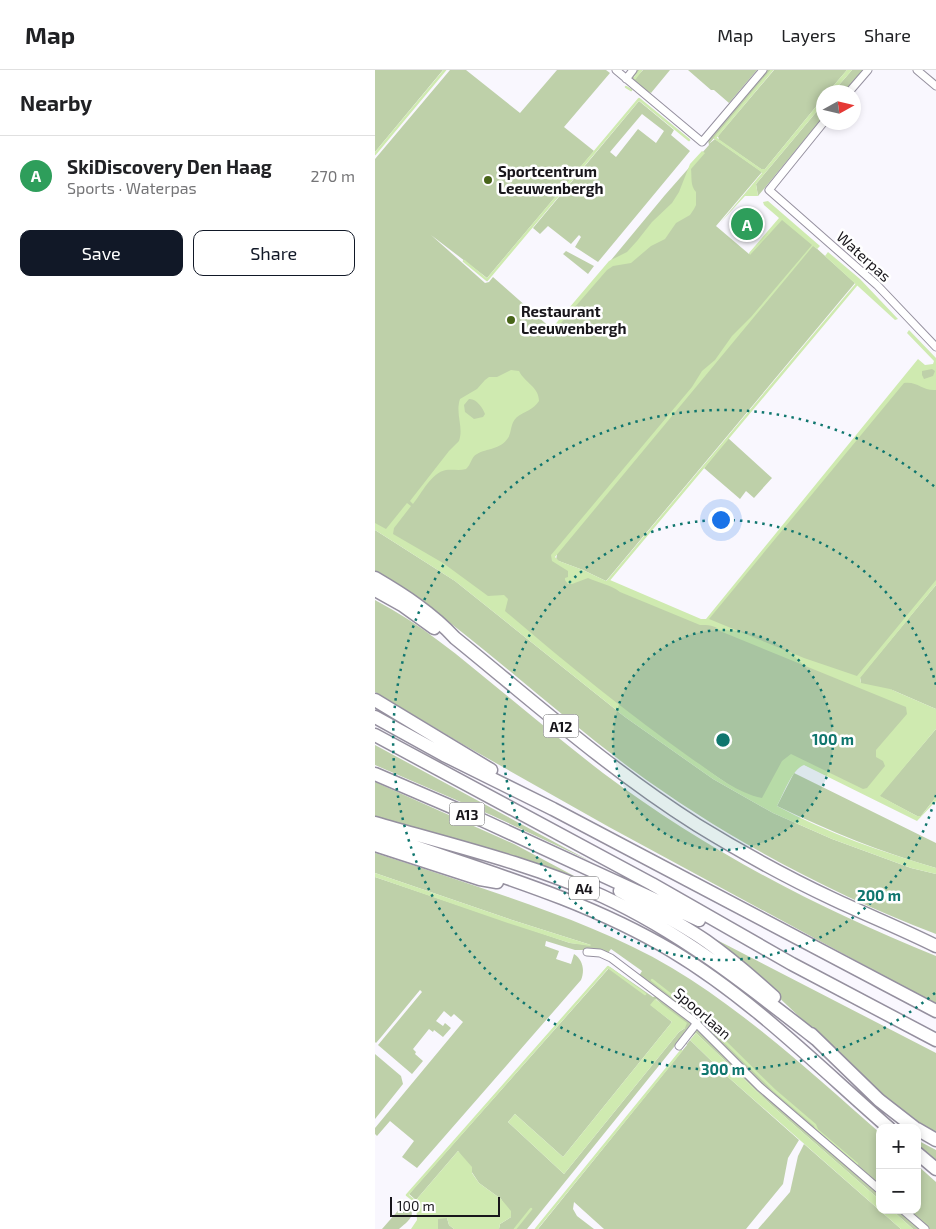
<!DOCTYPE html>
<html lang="en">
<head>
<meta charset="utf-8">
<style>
  body { margin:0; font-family:"Exo 2",sans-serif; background:#f6f6f6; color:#202124 }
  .controls { position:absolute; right:15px; bottom:15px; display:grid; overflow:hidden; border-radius:10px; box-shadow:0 2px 8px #0003 }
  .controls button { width:45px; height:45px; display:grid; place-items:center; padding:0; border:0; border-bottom:1px solid #e0e0e0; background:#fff; color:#202124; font:25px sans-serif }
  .compass { position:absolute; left:441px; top:15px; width:45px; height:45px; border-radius:50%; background:#fff; box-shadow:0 2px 8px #0003; rotate:82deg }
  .scale { position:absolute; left:15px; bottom:12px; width:110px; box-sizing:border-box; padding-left:5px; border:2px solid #18161b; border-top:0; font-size:14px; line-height:18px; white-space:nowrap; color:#18161b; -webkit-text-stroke:4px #fff; paint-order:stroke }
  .you { position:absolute; left:345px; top:449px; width:18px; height:18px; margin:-12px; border:4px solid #fff; border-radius:50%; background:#1a73e8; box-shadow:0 0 0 8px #1a73e833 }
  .badge { display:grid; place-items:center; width:32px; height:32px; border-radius:50%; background:#111827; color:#fff; font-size:16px; font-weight:700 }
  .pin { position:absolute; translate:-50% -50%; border:2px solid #fff; box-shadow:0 1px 5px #0006 }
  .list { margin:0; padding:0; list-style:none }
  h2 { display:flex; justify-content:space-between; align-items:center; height:65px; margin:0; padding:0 20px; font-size:21px }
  h2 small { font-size:16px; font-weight:400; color:#757577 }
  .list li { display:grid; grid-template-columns:32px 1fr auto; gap:15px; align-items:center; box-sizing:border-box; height:80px; padding:0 20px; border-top:1px solid #e0e0e0 }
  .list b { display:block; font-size:19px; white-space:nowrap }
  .list p { margin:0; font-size:16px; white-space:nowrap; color:#757577 }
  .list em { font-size:16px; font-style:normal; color:#757577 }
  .actions { display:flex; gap:10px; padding:15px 20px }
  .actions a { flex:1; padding:11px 0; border:1px solid #111827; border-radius:10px; text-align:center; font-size:18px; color:#111827 }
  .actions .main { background:#111827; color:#fff }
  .map { position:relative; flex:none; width:561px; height:1159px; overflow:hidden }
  header { display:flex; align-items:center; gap:30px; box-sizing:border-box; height:70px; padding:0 25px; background:#fff; border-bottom:1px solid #e0e0e0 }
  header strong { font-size:24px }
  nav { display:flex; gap:28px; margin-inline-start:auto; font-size:18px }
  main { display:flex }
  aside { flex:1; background:#fff }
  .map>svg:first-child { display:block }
  .green { fill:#bed0a9; fill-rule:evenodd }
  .water { fill:#cfeab0; fill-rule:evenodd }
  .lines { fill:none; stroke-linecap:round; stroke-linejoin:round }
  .stream { stroke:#cfeab0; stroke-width:2.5 }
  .minor-casing { stroke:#95909f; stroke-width:9 }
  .motorway-casing { stroke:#95909f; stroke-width:15 }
  .minor { stroke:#fff; stroke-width:7 }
  .motorway { stroke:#fff; stroke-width:12 }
  .ring { fill:none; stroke:#0f766e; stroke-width:2.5; stroke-dasharray:2.5 5 }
  .poi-dot { fill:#486519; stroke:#fff; stroke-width:2 }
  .labels { text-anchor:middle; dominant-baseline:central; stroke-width:5; stroke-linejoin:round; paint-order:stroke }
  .shield { fill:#fff; stroke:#5d5c5f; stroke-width:1 }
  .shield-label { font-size:14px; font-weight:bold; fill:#18161b }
  .poi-label { font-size:15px; font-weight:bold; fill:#18161b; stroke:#fff; text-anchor:start }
  .street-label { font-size:15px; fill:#18161b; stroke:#fff }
  .centre { fill:#0f766e; stroke:#fff; stroke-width:2.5 }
  .ring-label { font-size:15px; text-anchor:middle; font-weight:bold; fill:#0f766e; stroke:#fff; stroke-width:5; stroke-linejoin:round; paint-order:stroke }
</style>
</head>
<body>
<header>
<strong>Map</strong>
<nav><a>Map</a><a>Layers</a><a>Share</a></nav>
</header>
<main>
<aside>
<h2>Nearby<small></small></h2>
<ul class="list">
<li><span class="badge" style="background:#2e9e5b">A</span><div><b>SkiDiscovery Den Haag</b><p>Sports · Waterpas</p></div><em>270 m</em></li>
</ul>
<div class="actions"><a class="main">Save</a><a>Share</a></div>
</aside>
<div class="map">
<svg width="561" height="1159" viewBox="0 0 561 1159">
  <rect width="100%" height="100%" fill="#f9f7fe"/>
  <path class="green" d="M 0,0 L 68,0 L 0,82 Z
    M 75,0 L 91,0 L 145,43 L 182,0 L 231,0 L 235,3 L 189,57 L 219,81 L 112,208 L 56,165 L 110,213 L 114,212 L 118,207 L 178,260 L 290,125 L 334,75 L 333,70 L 392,0 L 396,0 L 334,74 L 340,69 L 387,102 L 341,156 L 374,184 L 408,145 L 439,176 L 480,213 L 231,511 L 208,500 L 181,490 L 182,484 L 178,486 L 180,492 L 326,552 L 331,551 L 541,295 L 561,298 L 561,513 L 481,611 L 486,613 L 485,607 L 561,515 L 561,639 L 515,619 L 561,644 L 498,728 L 426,693 L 391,737 L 372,727 L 271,659 L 118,536 L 0,457 L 0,89 Z
    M 262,0 L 265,0 L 259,7 L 260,8 L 268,0 L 295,0 L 276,23 L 266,18 L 259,10 L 258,11 L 257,7 Z
    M 313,0 L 382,0 L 354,33 L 339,20 L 336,20 Z
    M 399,0 L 472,0 L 453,22 L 448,22 L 448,28 L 390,99 L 386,99 L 344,70 L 343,66 Z
    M 477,0 L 488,0 L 469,22 L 458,22 Z
    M 264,31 L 299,60 L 296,65 L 315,81 L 223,192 L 200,177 L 206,167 L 204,165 L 196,174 L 173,156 L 165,164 L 158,158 ZM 267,44 L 289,61 L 281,73 L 263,59 L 241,87 L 235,82 Z
    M 448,34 L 448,47 L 383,126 L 381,114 Z
    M 191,181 L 219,196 L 213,204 L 188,184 Z
    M 353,368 L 397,408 L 379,428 L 371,421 L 365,429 L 329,398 Z
    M 0,460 L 80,511 L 250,647 L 338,709 L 398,743 L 457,769 L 536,798 L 561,804 L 561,864 C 452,822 349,767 255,698 C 183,644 117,583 45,530 C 31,519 15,511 0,502 Z
    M 0,530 C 46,554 85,587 125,620 C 159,648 193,676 228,703 C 331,780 442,838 561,886 L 561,934 L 234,757 L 89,675 L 0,622 Z
    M 561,659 L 561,727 L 546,746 L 542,746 L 504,726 Z
    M 0,675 L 194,780 L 215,791 L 116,745 L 0,695 Z
    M 419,703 L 561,773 L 561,798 C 505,782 455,761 402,736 Z
    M 0,712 L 139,774 L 201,807 L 199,811 L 0,749 Z
    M 0,783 C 45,797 89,812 133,827 C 190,847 245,867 297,898 C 372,943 439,1005 505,1063 L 505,1117 L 264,906 L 267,901 L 236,879 L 233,883 L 217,880 L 200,880 L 171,871 L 170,876 L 184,881 L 181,889 L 196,894 L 199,884 C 208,890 210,900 206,910 L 42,1098 L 27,1087 L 39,1071 L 15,1051 L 2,1066 L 0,1064 L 0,1058 L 88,952 L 79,944 L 76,947 L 69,941 L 61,951 L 68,956 L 70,953 L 76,958 L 68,967 L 59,960 L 58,962 L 54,959 L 38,979 L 41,982 L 40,984 L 48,991 L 37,1004 L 3,975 L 47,922 L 45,920 L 7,966 L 1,973 L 0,972 L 0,807 L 195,873 L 216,875 L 137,850 L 0,803 Z
    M 307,852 L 561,983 L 561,1062 L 541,1052 L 511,1029 L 395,919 Z
    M 235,897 L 278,927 L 281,926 L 316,952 L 316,956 L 152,1159 L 124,1159 L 125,1154 L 136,1147 L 126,1129 L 104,1113 L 83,1081 L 41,1130 L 34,1124 ZM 281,929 L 310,958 L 304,962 L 189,1104 L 133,1052 L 140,1044 L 188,1087 L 297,952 L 276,935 Z
    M 319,960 L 324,960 L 387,1021 L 505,1124 L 505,1130 L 394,1033 L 321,963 L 312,971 L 312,974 L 315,970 L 353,1007 L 424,1070 L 413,1088 L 408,1114 L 371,1159 L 229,1159 L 199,1132 L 198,1139 L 202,1146 L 219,1159 L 163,1159 L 307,981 L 312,975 L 310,971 Z
    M 0,984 L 26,1006 L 28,1014 L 0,1049 Z
    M 542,1070 L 561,1080 L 561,1092 L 542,1076 Z
    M 429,1074 L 526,1159 L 383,1159 L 415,1122 L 423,1086 Z
    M 542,1095 L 561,1112 L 561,1159 L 553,1159 L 532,1140 L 542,1140 Z
    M 28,1135 C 45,1142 34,1151 24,1159 L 7,1159 Z
    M 517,1140 L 523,1140 L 545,1159 L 538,1159 Z
    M 63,1148 L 72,1148 L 74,1155 L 79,1159 L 63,1159 Z"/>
  <path class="water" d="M 472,0 L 477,0 L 458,22 L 453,22 Z
    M 448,28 L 448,34 L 381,114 L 383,126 L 370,126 L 345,153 L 387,103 L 384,99 L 390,99 Z
    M 327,81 L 330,83 L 316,99 C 317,106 315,116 321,122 L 321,135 L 319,139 L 315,145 L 301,153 L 290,169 L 276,176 L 256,193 L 238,196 L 232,200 L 180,260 L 177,258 L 234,191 L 252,182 L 262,171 L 277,152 L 297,133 L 304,122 L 315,94 Z
    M 393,131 L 445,176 L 442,179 L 438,176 L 180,487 L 184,491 L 208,500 L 231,511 L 235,510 L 326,549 L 331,549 L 543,289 L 550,295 L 558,294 L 559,291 L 532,263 L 534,260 L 561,288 L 561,320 C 547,321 543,311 529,313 L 334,549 L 429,588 L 482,606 L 561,510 L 561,515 L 485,608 L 486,613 L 515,619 L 561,639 L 561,659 L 505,726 L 542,746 L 546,746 L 561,727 L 561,731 L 542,751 L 429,695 C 417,699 408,725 402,736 C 452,763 507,782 561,798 L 561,804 L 536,798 L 457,769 L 398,743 L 338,709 L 250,647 L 80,511 L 0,460 L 0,453 L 11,459 L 32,433 L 36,436 L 19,458 L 18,464 L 68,493 L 113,526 L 129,525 L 133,529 L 130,541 C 191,593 252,643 317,689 C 338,703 361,723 387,728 L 407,691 L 416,684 L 488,719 L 492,718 L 510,696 L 508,691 L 501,687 L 501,680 L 532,644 L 531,637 L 345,561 C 341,555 332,555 325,555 L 245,522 C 236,515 224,513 213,508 L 197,514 L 193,514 L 190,510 L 190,508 L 193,507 L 193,501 L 177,491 L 176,485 L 317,317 L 327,301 L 340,290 L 357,266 L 376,247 L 437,175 L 407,150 L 375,185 L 374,183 L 404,148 L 389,135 L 388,132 ZM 557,299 L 560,301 L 558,306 L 549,309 L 547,305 L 547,301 Z
    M 453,182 L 485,209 L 523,249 L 520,250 L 450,186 Z
    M 136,300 L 144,301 C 150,313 164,317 164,331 C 158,340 150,341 142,347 C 135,353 137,362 133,368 C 125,380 112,378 102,384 C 96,387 96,395 91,399 C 84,401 77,399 71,400 C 56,403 47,423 38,434 L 35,431 L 74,381 L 84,371 C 89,357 80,344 85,329 L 102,319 L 110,310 L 114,307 L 122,307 ZM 94,329 C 101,328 108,338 110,344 L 108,347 L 99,349 L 90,342 L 89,335 Z
    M 0,803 L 137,850 L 216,875 L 215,876 L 195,873 L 136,854 L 0,807 Z
    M 280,929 L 312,953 L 310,958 L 304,962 L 189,1104 L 133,1052 L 140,1044 L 188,1087 L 297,952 L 275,935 Z
    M 321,963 L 394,1033 L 505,1130 L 505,1140 L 517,1140 L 538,1159 L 526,1159 L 353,1007 L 315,970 Z
    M 83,1081 L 97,1097 L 97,1103 L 104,1113 L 126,1129 L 136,1141 L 136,1147 L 125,1154 L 124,1159 L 79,1159 L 74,1155 L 72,1148 L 63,1149 L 63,1159 L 36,1159 L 42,1150 L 41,1130 Z"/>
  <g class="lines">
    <path class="stream" d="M 260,8 L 266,0
      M 251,17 L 256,20
      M 0,84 L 70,0
      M 387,101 L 340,68 L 397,0
      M 89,191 L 112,210 L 264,29 L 314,70
      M 233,511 L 482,214
      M 277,910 L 327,949 L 399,1020 L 440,1055 L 442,1060 L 482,1094
      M 41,1132 L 32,1125 L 233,897 L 270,924
      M 140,1159 L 156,1139
      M 161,1159 L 306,981"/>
    <defs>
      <path id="minor" d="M 241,0 L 327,72 L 388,0
        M 542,0 L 561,16
        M 251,9 L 258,0
        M 474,22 L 493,0
        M 449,52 L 394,120 L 502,215 L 561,277
        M 212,882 L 225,883 L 236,888 L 318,950 L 385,1017 L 505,1120
        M 304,976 L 322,953
        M 528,1140 L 550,1159"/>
      <path id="motorway" d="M 0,508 C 29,525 57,543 80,568 C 159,632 235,700 322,755 C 366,782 411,807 458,829 C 492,845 527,859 561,876
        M 0,520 L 27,535 L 59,558
        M 0,630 L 116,700
        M 0,647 L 69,685 L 178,739 L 561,941
        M 0,665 L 277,814 L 417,894 L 561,970
        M 0,704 L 107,750 L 324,850
        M 0,753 C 76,775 154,793 227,826 C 307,863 372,915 441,969
        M 0,763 C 101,799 205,826 297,881 C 377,929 444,997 514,1058
        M 0,775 L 105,809 L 122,812
        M 245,821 C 274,837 303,852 331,871 C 355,888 377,907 399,927
        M 436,964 L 504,1030 L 540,1058
        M 542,1059 L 561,1070
        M 542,1083 L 561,1099"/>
    </defs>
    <use href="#minor" class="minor-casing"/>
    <use href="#motorway" class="motorway-casing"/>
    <use href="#minor" class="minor"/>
    <use href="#motorway" class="motorway"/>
  </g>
  <circle cx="348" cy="670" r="110" fill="#0f766e" fill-opacity=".12"/>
  <g class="ring">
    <circle cx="348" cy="670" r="110"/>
    <path d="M561 725A220 220 0 1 1 561 615"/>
    <path d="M560 923A330 330 0 1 1 560 417"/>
  </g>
  <g class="poi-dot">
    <circle cx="113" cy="110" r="5"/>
    <circle cx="136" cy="250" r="5"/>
  </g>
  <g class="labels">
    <g class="shield">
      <rect x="168.5" y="644.5" width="35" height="23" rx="4"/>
      <rect x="74.5" y="732.5" width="35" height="23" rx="4"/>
      <rect x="194" y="806.5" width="30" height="23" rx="4"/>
    </g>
    <g class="shield-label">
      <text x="186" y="656">A12</text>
      <text x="92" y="744">A13</text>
      <text x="209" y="818">A4</text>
    </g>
    <g class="poi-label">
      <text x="123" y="101">Sportcentrum<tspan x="123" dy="17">Leeuwenbergh</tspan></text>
      <text x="146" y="241">Restaurant<tspan x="146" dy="17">Leeuwenbergh</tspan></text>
    </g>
    <g class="street-label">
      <text transform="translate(489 186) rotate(42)">Waterpas</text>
      <text transform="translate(328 943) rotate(41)">Spoorlaan</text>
    </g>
  </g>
  <circle cx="348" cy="670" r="8" class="centre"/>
  <g class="ring-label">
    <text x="458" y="675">100 m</text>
    <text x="504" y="831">200 m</text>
    <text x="348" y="1005">300 m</text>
  </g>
</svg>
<div class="controls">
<button>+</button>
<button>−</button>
</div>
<svg class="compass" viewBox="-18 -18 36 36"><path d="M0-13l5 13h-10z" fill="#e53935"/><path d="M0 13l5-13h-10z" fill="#757577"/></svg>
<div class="scale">100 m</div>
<div class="you"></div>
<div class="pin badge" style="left:372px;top:154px;background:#2e9e5b">A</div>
</div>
</main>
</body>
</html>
